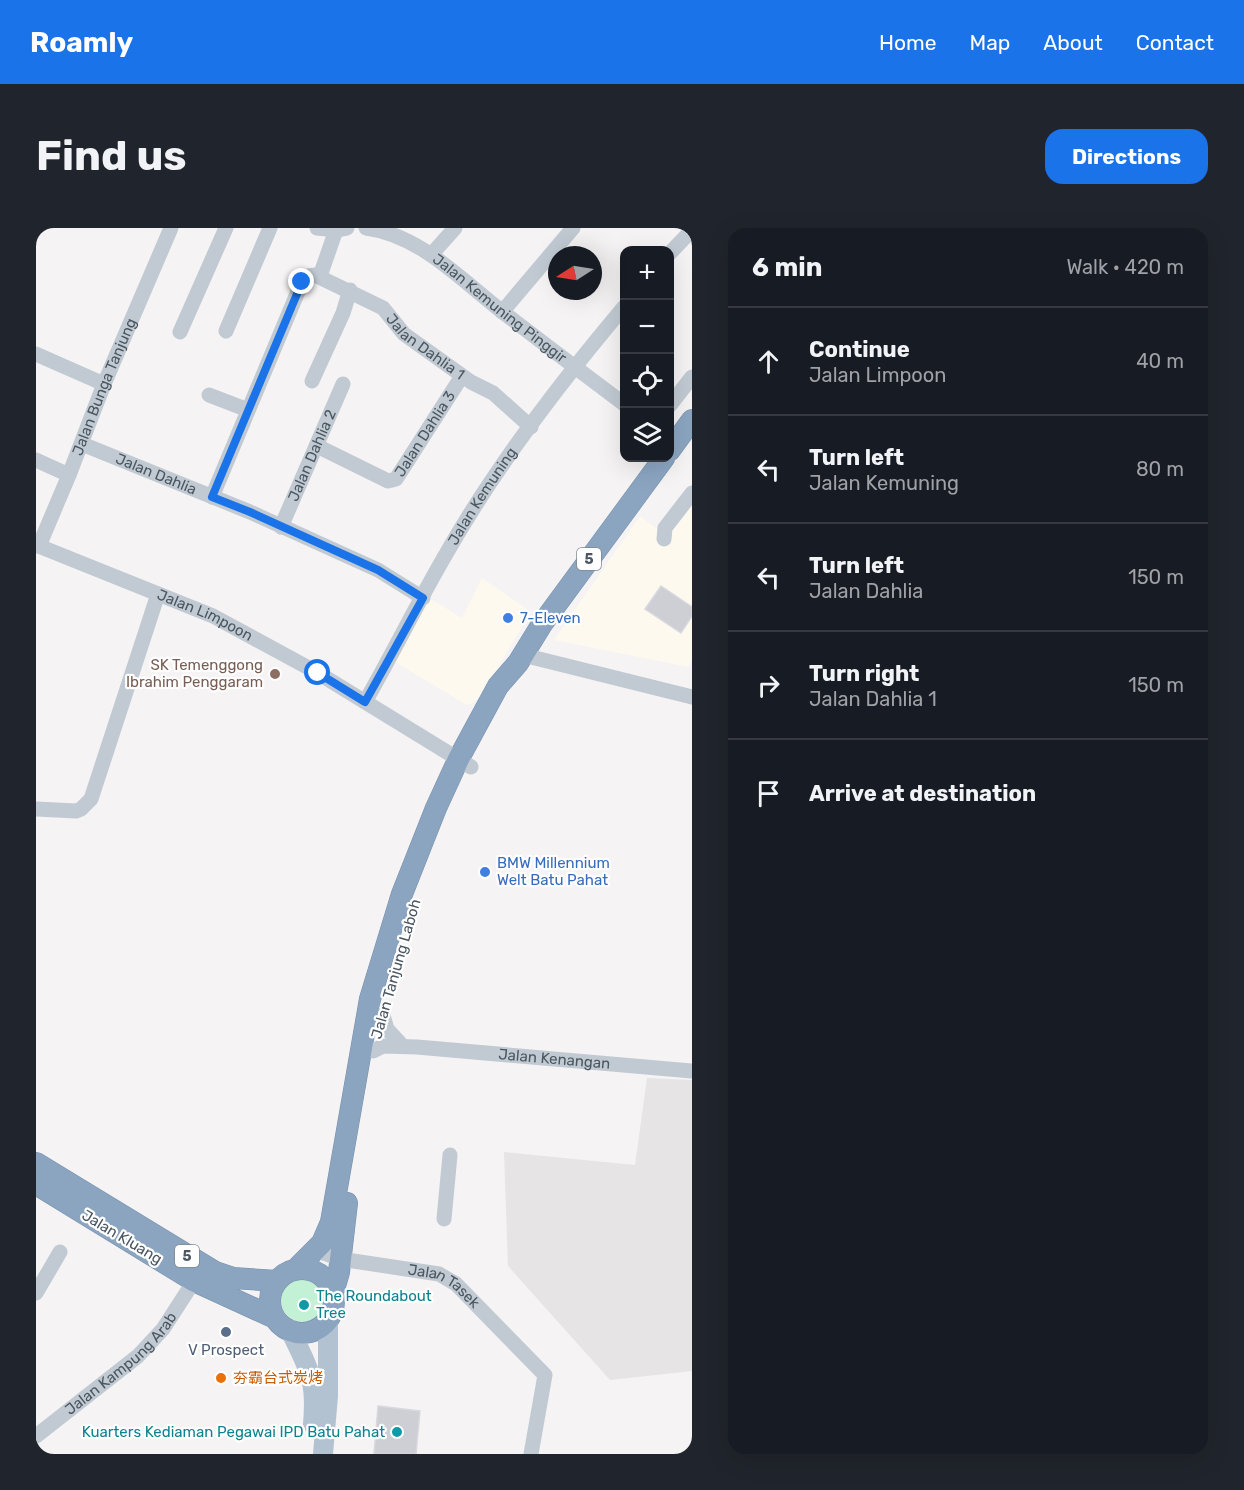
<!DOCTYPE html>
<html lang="en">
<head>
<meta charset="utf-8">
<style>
  body { margin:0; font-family:Rubik,"Noto Sans SC",sans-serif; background:#20242c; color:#f1f3f6 }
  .controls { position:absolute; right:18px; top:18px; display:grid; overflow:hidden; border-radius:12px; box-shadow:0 6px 24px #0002 }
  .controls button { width:54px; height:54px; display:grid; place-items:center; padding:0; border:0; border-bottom:2px solid #363941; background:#171b24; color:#f1f3f6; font:30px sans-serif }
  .compass { position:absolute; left:512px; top:18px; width:54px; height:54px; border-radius:50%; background:#171b24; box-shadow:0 6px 24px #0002; rotate:258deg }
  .stop { position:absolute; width:18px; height:18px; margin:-14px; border:4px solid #1a73e8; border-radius:50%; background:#fff }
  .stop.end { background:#1a73e8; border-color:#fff; box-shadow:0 2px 6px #0008 }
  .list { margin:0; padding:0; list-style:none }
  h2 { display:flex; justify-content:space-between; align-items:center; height:78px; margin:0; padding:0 24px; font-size:26px }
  h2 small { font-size:20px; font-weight:400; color:#9ea1a6 }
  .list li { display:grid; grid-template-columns:39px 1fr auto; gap:18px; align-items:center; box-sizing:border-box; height:108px; padding:0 24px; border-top:2px solid #363941 }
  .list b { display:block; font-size:22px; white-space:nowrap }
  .list p { margin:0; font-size:20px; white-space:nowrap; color:#9ea1a6 }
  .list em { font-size:20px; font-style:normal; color:#9ea1a6 }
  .icon { flex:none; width:33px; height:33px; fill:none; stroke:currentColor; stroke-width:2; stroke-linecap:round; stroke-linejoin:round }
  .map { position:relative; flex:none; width:656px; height:1226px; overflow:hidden; border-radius:18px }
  header { display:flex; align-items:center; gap:36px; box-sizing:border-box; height:84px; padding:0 30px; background:#1a73e8; color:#fff }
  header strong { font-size:28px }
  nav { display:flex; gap:33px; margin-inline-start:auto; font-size:21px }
  .intro { display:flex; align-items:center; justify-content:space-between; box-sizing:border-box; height:144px; padding:0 36px }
  h1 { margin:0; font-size:42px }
  .button { padding:15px 27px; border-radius:18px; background:#1a73e8; color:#fff; font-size:21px; font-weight:700 }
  main { display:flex; gap:36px; padding:0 36px }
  aside { flex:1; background:#171b24; border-radius:18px; box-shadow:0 6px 24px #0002 }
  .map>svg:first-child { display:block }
  .commercial { fill:#fdf9ef }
  .education { fill:#e6e4e5 }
  .green { fill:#c3f1d5 }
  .building { fill:#cdcfd5; stroke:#d7d9de; stroke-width:1.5 }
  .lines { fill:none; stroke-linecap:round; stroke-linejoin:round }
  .highway-casing { stroke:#7690ad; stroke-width:22 }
  .minor { stroke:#c1cad2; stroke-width:15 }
  .major { stroke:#b3c2d1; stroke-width:20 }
  .highway { stroke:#8ba5c1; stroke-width:21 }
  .route { stroke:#1a73e8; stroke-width:8 }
  .shop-dot { fill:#3f7fe0; stroke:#fff; stroke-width:2 }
  .education-dot { fill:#8d6e63; stroke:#fff; stroke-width:2 }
  .culture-dot { fill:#0f9aa8; stroke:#fff; stroke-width:2 }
  .service-dot { fill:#5c6f8a; stroke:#fff; stroke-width:2 }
  .food-dot { fill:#e8710a; stroke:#fff; stroke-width:2 }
  .labels { text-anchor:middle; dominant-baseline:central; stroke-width:4.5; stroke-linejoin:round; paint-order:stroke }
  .shield { fill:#fff; stroke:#808990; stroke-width:1.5 }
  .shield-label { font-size:14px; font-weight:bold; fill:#4a5661 }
  .street-label { font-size:15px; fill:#4a5661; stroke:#fff }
  .shop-label { font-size:15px; fill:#366cbe; stroke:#fff; text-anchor:start }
  .education-label { font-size:15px; fill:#785e54; stroke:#fff; text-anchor:end }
  .culture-label { font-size:15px; fill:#0d838f; stroke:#fff; text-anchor:start }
  .service-label { font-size:15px; fill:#4e5e75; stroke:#fff }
  .food-label { font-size:15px; fill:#c56008; stroke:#fff; text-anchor:start }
</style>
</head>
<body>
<header>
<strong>Roamly</strong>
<nav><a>Home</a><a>Map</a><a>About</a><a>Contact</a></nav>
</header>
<div class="intro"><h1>Find us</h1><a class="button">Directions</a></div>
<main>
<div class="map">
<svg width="656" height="1226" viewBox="0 0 656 1226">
  <rect width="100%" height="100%" fill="#f5f3f3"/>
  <path class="commercial" d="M 656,260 L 656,433 L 652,439 L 518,412 L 604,288 L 623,302 Z
    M 446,350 L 495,384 L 444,469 L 437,475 L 431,477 L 351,429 L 385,365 L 426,390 Z"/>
  <path class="education" d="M 611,850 L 656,852 L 656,1143 L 574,1152 L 472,1038 L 468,924 L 599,937 Z"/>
  <path class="green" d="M245 1072a22 22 0 1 1 44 0a22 22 0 1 1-44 0Z"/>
  <path class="building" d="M 625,358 L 656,379 L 656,388 L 645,405 L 609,381 Z
    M 342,1178 L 384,1183 L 380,1226 L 338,1226 Z"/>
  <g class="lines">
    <defs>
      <path id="highway" d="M 634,222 L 656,192
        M 0,935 L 179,1044 L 197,1050 L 241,1053
        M 0,956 L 158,1053 L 239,1090
        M234 1073a32 32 0 1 1 64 0a32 32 0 1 1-64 0Z
        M 259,1042 L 286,1015 L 295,994 L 334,771 L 366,666 L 400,580 L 423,530 L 462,458 L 482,435 L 506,396 L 628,230
        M 297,1065 L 303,1044 L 311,975"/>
    </defs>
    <use href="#highway" class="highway-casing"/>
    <g class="minor">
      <path d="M 281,0 L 300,2 L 311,0"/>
      <path id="s1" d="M 330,0 C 385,7 426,53 468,85 C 508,116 548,146 588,176"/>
      <path d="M 634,25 L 656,2"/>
      <path d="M 395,27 L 419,0"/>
      <path d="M 284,48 L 300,2"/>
      <path d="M 466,84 L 537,0"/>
      <path d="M 190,103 L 234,0"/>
      <path d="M 144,104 L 190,0"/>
      <path d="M 0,126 L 68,156"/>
      <path d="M 276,153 L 307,85 L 314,62"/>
      <path d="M 173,167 L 212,182"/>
      <path d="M 634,177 L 656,149"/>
      <path id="s2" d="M 46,216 L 214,284 L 342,342 L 387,370"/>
      <path id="s3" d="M 281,218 L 352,253 L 360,251 L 426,148"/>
      <path d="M 0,232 L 33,247"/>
      <path id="s4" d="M 176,269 L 266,54 L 272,48 L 279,47 L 347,80 L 368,106 L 435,154 L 457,165 L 495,199"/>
      <path id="s5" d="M 245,299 L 307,156"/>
      <path d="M 628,311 L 629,300 L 656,265"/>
      <path id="s6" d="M 0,317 L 177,388 L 282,445 L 435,539"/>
      <path id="s7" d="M 3,318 L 33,247 L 68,156 L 135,0"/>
      <path d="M 487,427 L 656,469"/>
      <path id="s8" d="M 329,474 C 357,425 382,374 410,326 C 460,238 523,156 588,79"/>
      <path d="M 0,581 L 40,583 L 45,581 L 55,571 L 122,366"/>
      <path d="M 346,784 L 351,801 L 364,815"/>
      <path id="s9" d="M 337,823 L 347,818 L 381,819 L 656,843"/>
      <path d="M 408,991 L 414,927"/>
      <path id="s10" d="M 279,1022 L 304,1031 L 403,1046 L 420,1056 L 509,1147 L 495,1226"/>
      <path d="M 0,1065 L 24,1024"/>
      <path id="s11" d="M 0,1208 L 102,1128 L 127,1101 L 158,1053"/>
    </g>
    <path class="major" d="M 254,1102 C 273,1142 281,1151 277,1196
      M 287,1226 L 292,1168 L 292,1091"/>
    <use href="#highway" class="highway"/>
  </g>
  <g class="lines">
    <path class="route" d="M 266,54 L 176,269 L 214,284 L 342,342 L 387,370 L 329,474 L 282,445"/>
  </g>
  <g class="shop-dot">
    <circle cx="472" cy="390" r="6"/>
    <circle cx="449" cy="644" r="6"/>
  </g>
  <circle class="education-dot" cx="239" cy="446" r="6"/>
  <g class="culture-dot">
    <circle cx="268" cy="1077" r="6"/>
    <circle cx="361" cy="1204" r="6"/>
  </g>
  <circle class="service-dot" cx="190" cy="1104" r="6"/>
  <circle class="food-dot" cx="185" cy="1150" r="6"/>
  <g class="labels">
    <g class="shield">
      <rect x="541" y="320" width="24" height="22" rx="4.5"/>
      <rect x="139" y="1017" width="24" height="22" rx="4.5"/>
    </g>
    <g class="shield-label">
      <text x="553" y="331">5</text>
      <text x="151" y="1028">5</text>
    </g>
    <g class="street-label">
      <text stroke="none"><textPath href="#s1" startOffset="158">Jalan Kemuning Pinggir</textPath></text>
      <text stroke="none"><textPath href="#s4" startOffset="382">Jalan Dahlia 1</textPath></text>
      <text stroke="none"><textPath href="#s7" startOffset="172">Jalan Bunga Tanjung</textPath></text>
      <text stroke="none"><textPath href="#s3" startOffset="141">Jalan Dahlia 3</textPath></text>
      <text stroke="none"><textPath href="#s5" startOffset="78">Jalan Dahlia 2</textPath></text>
      <text stroke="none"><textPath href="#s2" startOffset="80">Jalan Dahlia</textPath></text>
      <text stroke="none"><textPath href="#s8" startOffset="237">Jalan Kemuning</textPath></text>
      <text stroke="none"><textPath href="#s6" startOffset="183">Jalan Limpoon</textPath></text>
      <text transform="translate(360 741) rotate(-74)">Jalan Tanjung Laboh</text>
      <text stroke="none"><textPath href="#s9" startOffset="183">Jalan Kenangan</textPath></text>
      <text transform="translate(86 1009) rotate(31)">Jalan Kluang</text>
      <text stroke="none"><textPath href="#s10" startOffset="136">Jalan Tasek</textPath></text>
      <text stroke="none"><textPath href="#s11" startOffset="112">Jalan Kampung Arab</textPath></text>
    </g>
    <g class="shop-label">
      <text x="484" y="390">7-Eleven</text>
      <text x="461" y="635">BMW Millennium<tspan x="461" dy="17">Welt Batu Pahat</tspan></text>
    </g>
    <g class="education-label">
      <text x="227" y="437">SK Temenggong<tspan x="227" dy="17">Ibrahim Penggaram</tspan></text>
    </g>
    <g class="culture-label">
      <text x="280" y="1068">The Roundabout<tspan x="280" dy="17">Tree</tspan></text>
      <text x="349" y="1204" text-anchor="end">Kuarters Kediaman Pegawai IPD Batu Pahat</text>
    </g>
    <g class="service-label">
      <text x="190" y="1122">V Prospect</text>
    </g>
    <g class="food-label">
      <text x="197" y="1150">夯霸台式炭烤</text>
    </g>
  </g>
</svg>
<div class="controls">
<button>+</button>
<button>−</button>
<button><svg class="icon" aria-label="locate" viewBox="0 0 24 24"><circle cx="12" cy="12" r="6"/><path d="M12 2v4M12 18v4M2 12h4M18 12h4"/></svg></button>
<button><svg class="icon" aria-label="layers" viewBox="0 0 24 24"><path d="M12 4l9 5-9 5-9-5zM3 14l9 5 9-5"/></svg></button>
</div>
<svg class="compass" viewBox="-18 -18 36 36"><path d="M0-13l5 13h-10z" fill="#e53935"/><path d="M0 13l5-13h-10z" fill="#9ea1a6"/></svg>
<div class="stop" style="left:282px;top:445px"></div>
<div class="stop end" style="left:266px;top:54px"></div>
</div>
<aside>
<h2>6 min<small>Walk · 420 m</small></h2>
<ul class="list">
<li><svg class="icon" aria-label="ahead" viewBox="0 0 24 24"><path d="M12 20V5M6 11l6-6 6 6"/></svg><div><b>Continue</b><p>Jalan Limpoon</p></div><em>40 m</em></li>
<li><svg class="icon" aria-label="left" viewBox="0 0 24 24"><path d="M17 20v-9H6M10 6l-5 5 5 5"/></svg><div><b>Turn left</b><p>Jalan Kemuning</p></div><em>80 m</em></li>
<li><svg class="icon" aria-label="left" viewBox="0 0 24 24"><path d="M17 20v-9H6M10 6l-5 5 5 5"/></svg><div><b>Turn left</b><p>Jalan Dahlia</p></div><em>150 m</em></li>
<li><svg class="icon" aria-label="right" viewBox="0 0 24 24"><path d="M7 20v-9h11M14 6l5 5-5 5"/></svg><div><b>Turn right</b><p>Jalan Dahlia 1</p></div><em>150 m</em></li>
<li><svg class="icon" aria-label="arrive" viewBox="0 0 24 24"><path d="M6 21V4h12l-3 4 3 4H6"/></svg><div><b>Arrive at destination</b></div></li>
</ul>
</aside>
</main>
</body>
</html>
